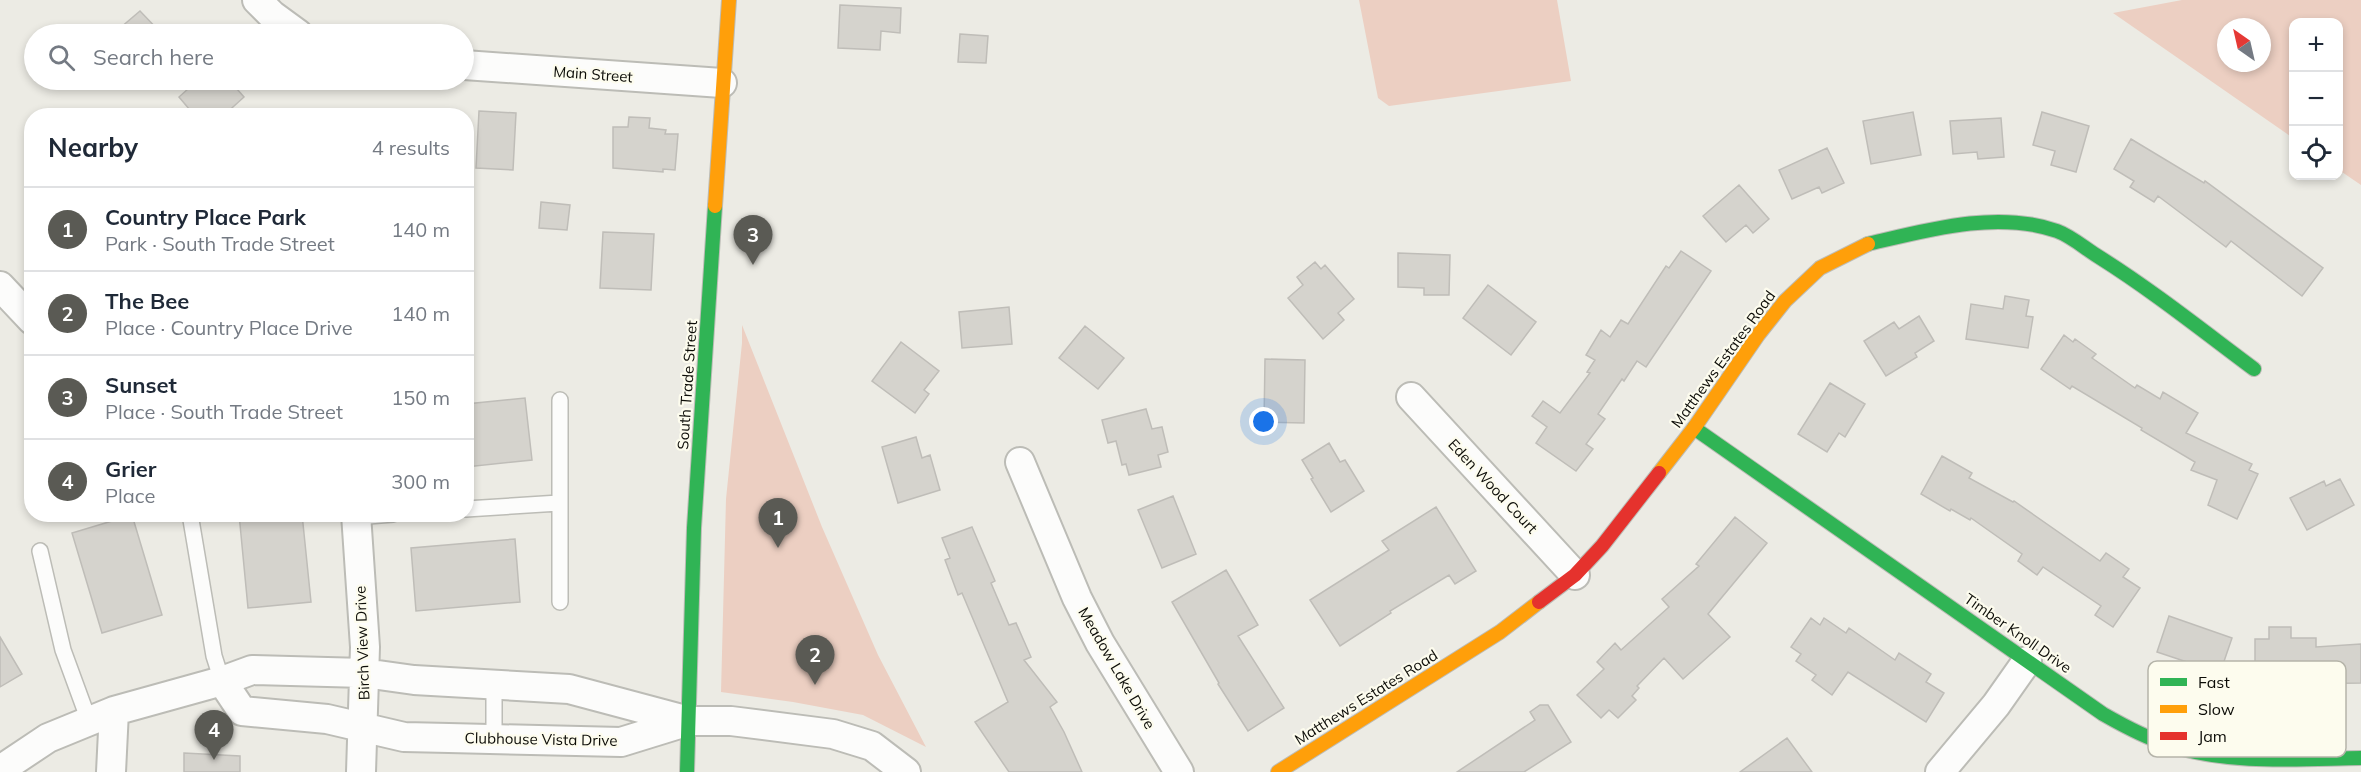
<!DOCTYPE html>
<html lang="en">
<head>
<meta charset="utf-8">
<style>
  body { margin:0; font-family:Mulish,sans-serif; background:#f2f2f3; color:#1f2937 }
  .controls { position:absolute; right:18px; top:18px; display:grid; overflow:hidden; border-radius:12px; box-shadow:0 3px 9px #0003 }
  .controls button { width:54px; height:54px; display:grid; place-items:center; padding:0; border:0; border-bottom:2px solid #e0e1e3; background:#fff; color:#1f2937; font:30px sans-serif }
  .compass { position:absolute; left:2217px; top:18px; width:54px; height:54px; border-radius:50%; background:#fff; box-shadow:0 3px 9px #0003; rotate:326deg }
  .you { position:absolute; left:1264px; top:422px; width:21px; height:21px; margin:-15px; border:4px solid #fff; border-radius:50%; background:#1a73e8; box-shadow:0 0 0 9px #1a73e833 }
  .badge { display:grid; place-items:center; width:39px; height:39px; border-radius:50%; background:#5a5a54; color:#fff; font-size:20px; font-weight:700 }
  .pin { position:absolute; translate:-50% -50px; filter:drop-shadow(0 2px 3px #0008) }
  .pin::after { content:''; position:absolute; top:32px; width:21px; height:18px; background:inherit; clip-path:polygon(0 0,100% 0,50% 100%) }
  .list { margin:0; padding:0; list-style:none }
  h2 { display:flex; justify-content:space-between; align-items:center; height:78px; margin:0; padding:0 24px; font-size:26px }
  h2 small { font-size:20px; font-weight:400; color:#747a83 }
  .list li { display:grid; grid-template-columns:39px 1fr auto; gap:18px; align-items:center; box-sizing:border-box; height:84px; padding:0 24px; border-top:2px solid #e0e1e3 }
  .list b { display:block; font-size:22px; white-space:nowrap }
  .list p { margin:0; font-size:20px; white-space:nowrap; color:#747a83 }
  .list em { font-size:20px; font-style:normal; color:#747a83 }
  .icon { flex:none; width:33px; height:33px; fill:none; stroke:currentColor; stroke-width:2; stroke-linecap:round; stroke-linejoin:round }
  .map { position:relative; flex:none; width:2361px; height:772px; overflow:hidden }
  .search { position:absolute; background:#fff; box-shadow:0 3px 9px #0003; left:24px; top:24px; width:450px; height:66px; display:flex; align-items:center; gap:15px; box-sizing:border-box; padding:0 21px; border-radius:33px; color:#747a83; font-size:22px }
  .panel { position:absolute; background:#fff; box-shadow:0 3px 9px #0003; left:24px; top:108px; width:450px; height:414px; border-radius:24px }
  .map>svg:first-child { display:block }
  .green { fill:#eccfc2; fill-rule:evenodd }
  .building { fill:#d5d3cd; stroke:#bfbdb8; stroke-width:1.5 }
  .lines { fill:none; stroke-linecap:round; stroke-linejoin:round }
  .lane-casing { stroke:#bcbcb6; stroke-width:18 }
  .street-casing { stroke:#bcbcb6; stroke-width:32 }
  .fast-casing { stroke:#bcbcb6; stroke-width:16 }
  .slow-casing { stroke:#bcbcb6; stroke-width:16 }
  .jam-casing { stroke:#bcbcb6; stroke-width:16 }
  .lane { stroke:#fcfcfb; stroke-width:15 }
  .street { stroke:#fcfcfb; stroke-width:28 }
  .fast { stroke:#30b455; stroke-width:14 }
  .slow { stroke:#ff9f0a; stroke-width:14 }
  .jam { stroke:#e5322d; stroke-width:14 }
  .labels { text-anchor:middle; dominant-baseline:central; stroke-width:4.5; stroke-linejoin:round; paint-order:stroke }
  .street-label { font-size:15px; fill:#0c0c07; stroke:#fdfcee }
  .key { fill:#fdfcee; stroke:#b5b4a9; stroke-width:1.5 }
  .key-label { font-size:16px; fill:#0c0c07 }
</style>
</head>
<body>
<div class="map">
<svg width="2361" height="772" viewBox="0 0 2361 772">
  <rect width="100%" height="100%" fill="#ecebe4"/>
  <path class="green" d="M 1359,0 L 1557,0 L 1571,81 L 1389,106 L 1378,98 Z
    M 2182,0 L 2361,0 L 2361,185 L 2339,170 L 2338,22 L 2294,22 L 2293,138 L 2113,13 ZM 2226,27 L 2262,27 L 2262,63 L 2226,63 Z
    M 742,325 L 822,527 L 878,655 L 926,747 L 863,715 L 793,702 L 721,692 L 726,499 L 742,343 Z"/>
  <path class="building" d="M 840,5 L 901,8 L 900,33 L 881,31 L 880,50 L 838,48 Z
    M 140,11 L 162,34 L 113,34 Z
    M 960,34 L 988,36 L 986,63 L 958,62 Z
    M 198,80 L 229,80 L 244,97 L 223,116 L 195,116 L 179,97 Z
    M 479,111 L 516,113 L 513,170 L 476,168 Z
    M 1913,112 L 1921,155 L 1871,164 L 1863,121 Z
    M 2042,112 L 2089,126 L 2076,172 L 2051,165 L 2055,151 L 2033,145 Z
    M 629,117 L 650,118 L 649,128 L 666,130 L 665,134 L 678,134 L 675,170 L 663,169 L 663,172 L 613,168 L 613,127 L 628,127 Z
    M 2001,118 L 2004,157 L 1978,159 L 1977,152 L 1953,154 L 1950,121 Z
    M 2131,139 L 2204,183 L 2205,181 L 2323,268 L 2302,296 L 2231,241 L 2226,247 L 2158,196 L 2154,202 L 2130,187 L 2134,181 L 2114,169 Z
    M 1827,148 L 1844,183 L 1822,193 L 1819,187 L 1792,199 L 1779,170 Z
    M 1739,185 L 1769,219 L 1753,233 L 1746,225 L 1726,242 L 1703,216 Z
    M 541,202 L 570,205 L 567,230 L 539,228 Z
    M 603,232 L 654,234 L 651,290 L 600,288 Z
    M 1681,251 L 1711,271 L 1646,367 L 1637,361 L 1624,381 L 1622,379 L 1598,414 L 1605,419 L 1586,444 L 1593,449 L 1576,471 L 1536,443 L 1547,427 L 1532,416 L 1543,401 L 1560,413 L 1590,373 L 1587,372 L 1595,360 L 1586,355 L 1601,330 L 1610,337 L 1621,320 L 1628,324 L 1666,266 L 1669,268 Z
    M 1398,253 L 1450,255 L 1449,295 L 1424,295 L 1424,288 L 1398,287 Z
    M 1315,262 L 1321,269 L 1325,265 L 1354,299 L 1338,313 L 1344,320 L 1323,339 L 1288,298 L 1303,285 L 1297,277 Z
    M 1488,285 L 1536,322 L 1511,355 L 1463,318 Z
    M 2005,296 L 2029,300 L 2026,316 L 2033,317 L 2028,348 L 1966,339 L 1971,304 L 2003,309 Z
    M 1009,307 L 1012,344 L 962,348 L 959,312 Z
    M 1919,316 L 1934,341 L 1915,353 L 1917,357 L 1886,376 L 1864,341 L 1894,322 L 1899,329 Z
    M 1085,326 L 1124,358 L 1098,389 L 1059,358 Z
    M 2064,335 L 2073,342 L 2075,339 L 2096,354 L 2092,358 L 2135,388 L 2137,385 L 2160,399 L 2163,392 L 2198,413 L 2186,433 L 2252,464 L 2249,470 L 2258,474 L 2237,519 L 2208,505 L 2217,480 L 2191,470 L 2195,462 L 2141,430 L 2142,428 L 2072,386 L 2070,389 L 2041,369 Z
    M 901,342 L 939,371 L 924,390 L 929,394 L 915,413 L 872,381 Z
    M 1265,359 L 1305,360 L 1304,423 L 1264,422 Z
    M 1830,383 L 1865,404 L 1845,437 L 1839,433 L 1827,452 L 1798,434 Z
    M 525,398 L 532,460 L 466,467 L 466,404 Z
    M 1146,409 L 1152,429 L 1162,427 L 1168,452 L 1158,455 L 1161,467 L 1129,475 L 1126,464 L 1122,465 L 1116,441 L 1108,443 L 1102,420 Z
    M 916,437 L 922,458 L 930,455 L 940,490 L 898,503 L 882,447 Z
    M 1329,443 L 1340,462 L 1345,460 L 1364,491 L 1331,512 L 1311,479 L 1313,478 L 1302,460 Z
    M 1942,456 L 1972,473 L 1969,478 L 2013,502 L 2014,501 L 2100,561 L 2106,553 L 2129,569 L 2123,577 L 2140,588 L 2113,627 L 2095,615 L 2101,606 L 2043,567 L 2037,575 L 2018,561 L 2022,554 L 1971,518 L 1970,520 L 1951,509 L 1950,511 L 1921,494 Z
    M 2340,479 L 2354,505 L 2307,530 L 2290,498 L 2324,481 L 2326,486 Z
    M 1173,496 L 1196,554 L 1162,568 L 1138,510 Z
    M 1436,507 L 1476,571 L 1455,584 L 1449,575 L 1390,611 L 1391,613 L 1340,646 L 1310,600 L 1389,550 L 1382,541 Z
    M 239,514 L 302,514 L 311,602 L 248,608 Z
    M 132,515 L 162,615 L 102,633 L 72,533 Z
    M 1735,517 L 1767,543 L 1708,614 L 1730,637 L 1683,679 L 1664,658 L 1637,686 L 1639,688 L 1632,696 L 1636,700 L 1618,718 L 1609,710 L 1601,718 L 1577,695 L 1604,669 L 1597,662 L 1615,643 L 1621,650 L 1669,607 L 1662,599 L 1699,566 L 1696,564 Z
    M 972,527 L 995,581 L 991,583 L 1009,625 L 1016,623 L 1031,657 L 1024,660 L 1057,702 L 1050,707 L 1064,732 L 1082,772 L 1009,772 L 975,722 L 1008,702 L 962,593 L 958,595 L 945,560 L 950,558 L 942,538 Z
    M 515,539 L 520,602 L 416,611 L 411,548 Z
    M 1226,570 L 1258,625 L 1238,636 L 1284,708 L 1248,731 L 1218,684 L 1219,683 L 1172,602 Z
    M 2169,616 L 2232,638 L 2220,673 L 2157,652 Z
    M 1811,618 L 1820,625 L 1824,618 L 1846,633 L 1849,628 L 1895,660 L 1899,653 L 1931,674 L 1926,682 L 1944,693 L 1926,722 L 1848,672 L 1832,695 L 1812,680 L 1816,675 L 1796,661 L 1801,654 L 1791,647 Z
    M 2269,627 L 2291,627 L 2291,638 L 2316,638 L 2316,647 L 2361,644 L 2361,683 L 2292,684 L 2292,679 L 2267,678 L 2267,673 L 2255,672 L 2255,639 L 2269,639 Z
    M 0,637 L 22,674 L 0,687 Z
    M 1540,705 L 1548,705 L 1571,742 L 1524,772 L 1457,772 L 1535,720 L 1530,712 Z
    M 1787,738 L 1812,772 L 1740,772 Z
    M 184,753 L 240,756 L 240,772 L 184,772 Z"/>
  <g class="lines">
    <defs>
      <path id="lane" d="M 466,509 L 559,503
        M 190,514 L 214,656 L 222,681
        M 356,517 L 393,514
        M 40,551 L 63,650 L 89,721
        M 560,602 L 560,400
        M 494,685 L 494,739"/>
      <path id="street" d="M 257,0 L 272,15 L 298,34
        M 464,65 L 722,83
        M 0,286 L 32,320
        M 1411,397 L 1575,575
        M 1020,462 L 1077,598 L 1100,643 L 1179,772
        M 356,514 L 365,647 L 361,772
        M 222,681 L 242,711 L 327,719 L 404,737 L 449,738 L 621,742 L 689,721 L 731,721 L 833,734 L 872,746 L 906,772
        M 0,770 L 48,738 L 114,711 L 222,681 L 252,670 L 364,673 L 414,680 L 569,689 L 689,721
        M 111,772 L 114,711
        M 1940,772 L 1996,705 L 2027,661"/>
      <path id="fast" d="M 1868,244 C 1927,230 1997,210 2057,231 C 2071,236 2086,249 2099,257 C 2153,291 2203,331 2254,369
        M 1694,428 L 2103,714 C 2124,726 2146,738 2169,745 C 2231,765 2298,759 2361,758
        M 687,772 L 694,528 L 715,206"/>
      <path id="slow" d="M 715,206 L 729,0
        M 1659,473 L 1694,428 L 1758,335 L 1785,301 L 1820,268 L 1868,244
        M 1278,772 L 1500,632 L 1539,602"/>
      <path id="jam" d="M 1539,602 L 1575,575 L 1602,546 L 1659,473"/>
    </defs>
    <use href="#lane" class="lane-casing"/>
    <use href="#street" class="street-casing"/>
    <use href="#fast" class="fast-casing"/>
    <use href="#slow" class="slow-casing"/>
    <use href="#jam" class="jam-casing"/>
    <use href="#lane" class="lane"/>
    <use href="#street" class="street"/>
    <use href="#fast" class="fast"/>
    <use href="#slow" class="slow"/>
    <use href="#jam" class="jam"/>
  </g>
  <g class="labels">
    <g class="street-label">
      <text transform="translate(593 74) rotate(4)">Main Street</text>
      <text transform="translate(1723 359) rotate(-54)">Matthews Estates Road</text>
      <text transform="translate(687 385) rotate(-86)">South Trade Street</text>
      <text transform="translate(1493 486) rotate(47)">Eden Wood Court</text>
      <text transform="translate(2018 633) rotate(35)">Timber Knoll Drive</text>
      <text transform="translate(362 643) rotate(-92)">Birch View Drive</text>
      <text transform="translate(1117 668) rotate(60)">Meadow Lake Drive</text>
      <text transform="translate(1366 697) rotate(-32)">Matthews Estates Road</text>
      <text transform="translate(541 739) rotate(1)">Clubhouse Vista Drive</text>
    </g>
  </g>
  <rect x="2148" y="661" width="198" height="96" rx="9" class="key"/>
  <rect x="2160" y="678" width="27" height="8" fill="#30b455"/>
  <rect x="2160" y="705" width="27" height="8" fill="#ff9f0a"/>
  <rect x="2160" y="732" width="27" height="8" fill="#e5322d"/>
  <g class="key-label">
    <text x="2198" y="688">Fast</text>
    <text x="2198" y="715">Slow</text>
    <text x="2198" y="742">Jam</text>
  </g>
</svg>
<div class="controls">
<button>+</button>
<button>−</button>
<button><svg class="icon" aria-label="locate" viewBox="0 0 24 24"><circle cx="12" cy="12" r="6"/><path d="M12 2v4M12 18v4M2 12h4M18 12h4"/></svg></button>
</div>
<svg class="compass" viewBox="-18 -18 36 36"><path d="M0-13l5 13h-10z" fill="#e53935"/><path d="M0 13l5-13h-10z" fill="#747a83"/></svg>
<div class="you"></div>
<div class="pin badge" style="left:778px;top:548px">1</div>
<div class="pin badge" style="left:815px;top:685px">2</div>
<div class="pin badge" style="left:753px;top:265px">3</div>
<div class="pin badge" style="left:214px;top:760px">4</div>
<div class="search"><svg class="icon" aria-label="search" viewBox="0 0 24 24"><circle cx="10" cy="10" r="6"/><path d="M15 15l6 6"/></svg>Search here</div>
<section class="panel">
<h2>Nearby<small>4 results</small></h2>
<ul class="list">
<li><span class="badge">1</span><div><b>Country Place Park</b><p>Park · South Trade Street</p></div><em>140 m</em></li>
<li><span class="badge">2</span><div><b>The Bee</b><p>Place · Country Place Drive</p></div><em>140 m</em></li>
<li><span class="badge">3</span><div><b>Sunset</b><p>Place · South Trade Street</p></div><em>150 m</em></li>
<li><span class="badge">4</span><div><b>Grier</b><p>Place</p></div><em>300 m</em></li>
</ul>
</section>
</div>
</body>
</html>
